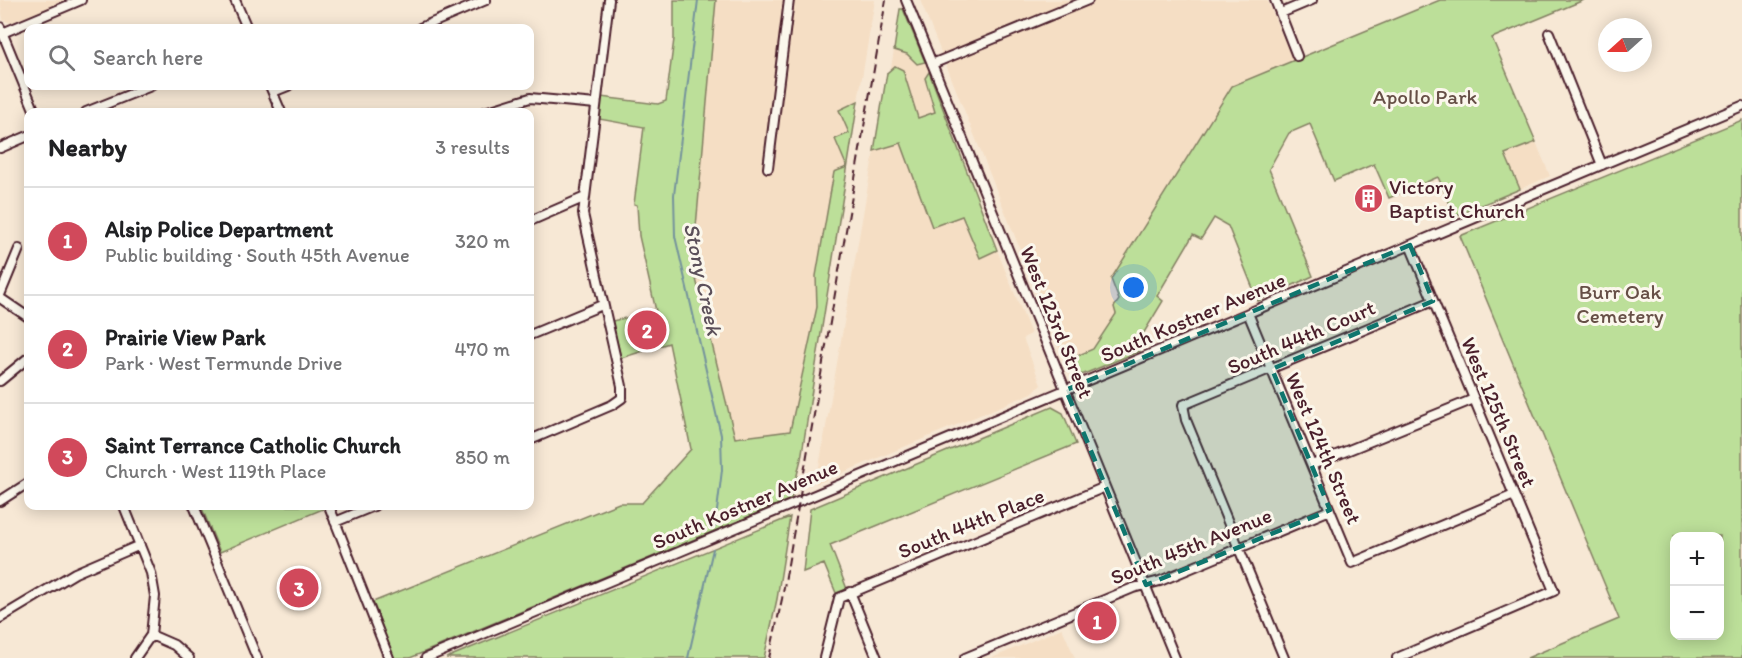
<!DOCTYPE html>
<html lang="en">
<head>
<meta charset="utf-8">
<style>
  body { margin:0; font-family:Itim,sans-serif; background:#f2f2f2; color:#202124 }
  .controls { position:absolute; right:18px; bottom:18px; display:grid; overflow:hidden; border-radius:12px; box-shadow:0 3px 15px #0003 }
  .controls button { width:54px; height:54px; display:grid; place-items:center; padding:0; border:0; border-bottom:2px solid #e0e0e0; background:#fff; color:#202124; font:30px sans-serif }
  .compass { position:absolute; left:1598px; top:18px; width:54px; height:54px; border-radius:50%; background:#fff; box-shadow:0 3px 15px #0003; rotate:249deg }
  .you { position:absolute; left:1134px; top:288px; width:21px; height:21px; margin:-15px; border:4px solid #fff; border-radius:50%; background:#1a73e8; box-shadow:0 0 0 9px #1a73e833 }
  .badge { display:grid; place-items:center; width:39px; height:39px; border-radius:50%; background:#d1495b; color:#fff; font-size:20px; font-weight:700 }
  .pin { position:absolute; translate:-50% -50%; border:3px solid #fff; box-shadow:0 2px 6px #0006 }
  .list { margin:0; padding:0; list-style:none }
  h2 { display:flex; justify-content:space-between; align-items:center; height:78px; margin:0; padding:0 24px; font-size:26px }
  h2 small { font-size:20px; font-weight:400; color:#757577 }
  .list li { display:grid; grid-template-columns:39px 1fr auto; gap:18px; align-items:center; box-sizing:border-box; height:108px; padding:0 24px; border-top:2px solid #e0e0e0 }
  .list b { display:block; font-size:22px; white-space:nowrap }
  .list p { margin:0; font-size:20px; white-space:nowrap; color:#757577 }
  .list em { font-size:20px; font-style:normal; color:#757577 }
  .icon { flex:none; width:33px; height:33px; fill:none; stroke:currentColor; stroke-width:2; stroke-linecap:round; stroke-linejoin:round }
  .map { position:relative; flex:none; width:1742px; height:658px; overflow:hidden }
  .search { position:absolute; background:#fff; box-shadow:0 3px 15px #0003; left:24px; top:24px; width:510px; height:66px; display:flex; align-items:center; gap:15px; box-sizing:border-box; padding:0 21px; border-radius:12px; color:#757577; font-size:22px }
  .panel { position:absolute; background:#fff; box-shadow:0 3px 15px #0003; left:24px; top:108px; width:510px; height:402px; border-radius:12px }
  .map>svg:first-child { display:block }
  .built { fill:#f5dec4 }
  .green { fill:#bcdf99; stroke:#837f62; stroke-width:1.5; fill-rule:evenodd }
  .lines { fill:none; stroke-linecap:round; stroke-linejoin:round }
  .stream { stroke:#74939c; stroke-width:2 }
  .minor-casing { stroke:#4a1f2b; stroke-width:12 }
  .minor { stroke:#fbf7ec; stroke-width:8 }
  .rail { stroke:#4a1f2b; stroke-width:2; stroke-dasharray:9 4.5; stroke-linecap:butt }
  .marked { fill:#0f766e; fill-opacity:0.2; stroke:#0f766e; stroke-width:4.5; stroke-dasharray:12 8; stroke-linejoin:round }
  .labels { text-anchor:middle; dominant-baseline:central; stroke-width:6; stroke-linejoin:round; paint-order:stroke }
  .park-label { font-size:21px; fill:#664f46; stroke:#fbf7ec }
  .poi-label { font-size:21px; fill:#4a1f2b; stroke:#fbf7ec; text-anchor:start }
  .street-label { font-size:21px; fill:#4a1f2b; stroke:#fbf7ec }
  .water-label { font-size:22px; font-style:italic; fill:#5c505a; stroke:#fbf7ec }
</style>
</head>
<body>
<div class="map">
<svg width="1742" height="658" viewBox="0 0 1742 658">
  <rect width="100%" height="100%" fill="#f7e8d5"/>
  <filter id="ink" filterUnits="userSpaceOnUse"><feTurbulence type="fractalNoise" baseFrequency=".0167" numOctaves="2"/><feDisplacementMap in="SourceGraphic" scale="12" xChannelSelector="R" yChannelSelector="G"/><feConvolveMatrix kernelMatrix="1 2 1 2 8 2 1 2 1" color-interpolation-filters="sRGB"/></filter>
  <g filter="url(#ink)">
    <path class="built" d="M 0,0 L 67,0 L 11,23 L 3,20 Z
      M 716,0 L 875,0 L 858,101 L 840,110 L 849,134 L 836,139 L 847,167 L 834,172 L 816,276 L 817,307 L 790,431 L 734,438 L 686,238 L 696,227 Z
      M 920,0 L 1267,0 L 1293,61 L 1262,74 L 1106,342 L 1065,361 Z
      M 894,50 L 907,54 L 914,61 L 925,62 L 929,72 L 927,87 L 935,112 L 918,118 L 903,70 L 895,66 L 891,68 Z
      M 1536,142 L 1550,176 L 1520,189 L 1506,155 Z
      M 901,143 L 932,227 L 962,216 L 980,258 L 997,250 L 1031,334 L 1023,338 L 1041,385 L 1032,393 L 816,484 L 874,151 Z
      M 1062,628 L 1075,658 L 992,658 Z"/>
    <path class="green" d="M 674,0 L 716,0 L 696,227 L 686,238 L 735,438 L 790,431 L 817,307 L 816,276 L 834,172 L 847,167 L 835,139 L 849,133 L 839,110 L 858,101 L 801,459 L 791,499 L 410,658 L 394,658 L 373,602 L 619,503 L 642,503 L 691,449 L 669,343 L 621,358 L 612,321 L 656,311 L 639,236 L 637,205 L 634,204 L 644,127 L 599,119 L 601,97 L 658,104 L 666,101 L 674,39 Z
      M 1440,0 L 1584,0 L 1492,38 L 1536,142 L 1505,154 L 1520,189 L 1455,216 L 1438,177 L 1389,198 L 1374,164 L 1334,181 L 1310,124 L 1289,133 L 1269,169 L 1313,276 L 1258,301 L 1228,226 L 1214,218 L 1201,239 L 1193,235 L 1157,296 L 1163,301 L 1137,344 L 1140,351 L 1084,374 L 1079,375 L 1065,361 L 1093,349 L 1116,314 L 1114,307 L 1119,300 L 1111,279 L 1232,86 Z
      M 900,9 L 903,9 L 925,62 L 917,64 L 907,54 L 894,50 Z
      M 895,66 L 903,70 L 918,118 L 935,112 L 925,78 L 929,72 L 997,250 L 980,258 L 962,216 L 932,227 L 901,143 L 874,151 L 887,73 Z
      M 1742,120 L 1742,658 L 1527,658 L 1619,619 L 1460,236 ZM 1674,536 L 1720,536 L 1720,636 L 1674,636 Z
      M 1052,407 L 1063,413 L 1076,444 L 830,545 L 847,589 L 836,593 L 824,564 L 803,572 L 810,509 Z
      M 201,506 L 321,506 L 323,509 L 220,552 Z
      M 790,517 L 777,599 L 764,658 L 446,658 Z"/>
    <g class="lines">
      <path class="stream" d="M 698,0 L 674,195 L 675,236 L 721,435 L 722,470 L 715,527
        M 688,658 L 713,549"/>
      <defs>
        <path id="minor" d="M 235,0 L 247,28
          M 906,0 L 1175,658
          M 1275,0 L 1297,56
          M 1281,13 L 1312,0
          M 0,27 L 35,112
          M 420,28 L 486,0
          M 1549,33 L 1602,165
          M 0,34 L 81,0
          M 932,64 L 1088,0
          M 270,86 L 281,112
          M 273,92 L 288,86
          M 86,112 L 151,86
          M 485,112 L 530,98 L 596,104
          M 0,148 L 28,136
          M 768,168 L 789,0
          M 530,221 L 583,198
          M 0,295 L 19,249
          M 0,298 L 28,317
          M 1248,313 L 1352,563 L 1514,495
          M 530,335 L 602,305
          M 0,381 L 28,358
          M 530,440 L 612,405 L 622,398 L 622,386 L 583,214 L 609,0
          M 1312,465 L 1474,399
          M 0,501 L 28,483
          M 124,506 L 151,573 L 155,596 L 151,635
          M 194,506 L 257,658
          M 329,506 L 389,658
          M 335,522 L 374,506
          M 850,592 L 877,658
          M 0,618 L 75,573 L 140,545
          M 151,635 L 174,645 L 189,658
          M 135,658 L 151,635
          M 426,658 L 1742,106
          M 824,658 L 839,598 L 1105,487
          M 965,658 L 1133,588 L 1160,581 L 1330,510
          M 1284,658 L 1186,420 L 1183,405 L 1433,301
          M 1397,658 L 1554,591 L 1410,245"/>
      </defs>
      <use href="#minor" class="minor-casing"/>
      <use href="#minor" class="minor"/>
      <path class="rail" d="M 769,658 L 782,599 L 886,0"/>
    </g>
  </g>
  <path class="marked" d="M 1410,245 L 1433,301 L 1272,369 L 1330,510 L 1146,585 L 1066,390 Z"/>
  <defs>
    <symbol id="building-disc" viewBox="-11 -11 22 22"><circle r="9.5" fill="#d1495b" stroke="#fbf7ec"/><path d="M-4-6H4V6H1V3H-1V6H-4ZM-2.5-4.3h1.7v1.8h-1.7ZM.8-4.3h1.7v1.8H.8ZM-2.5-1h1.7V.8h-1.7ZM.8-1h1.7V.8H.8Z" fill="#fff"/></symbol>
  </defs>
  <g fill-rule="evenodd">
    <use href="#building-disc" x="1352" y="182" width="33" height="33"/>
  </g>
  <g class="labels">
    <g class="park-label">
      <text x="1425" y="96">Apollo Park</text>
      <text x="1620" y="291">Burr Oak<tspan x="1620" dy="24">Cemetery</tspan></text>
    </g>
    <g class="poi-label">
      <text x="1389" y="186">Victory<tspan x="1389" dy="24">Baptist Church</tspan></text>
    </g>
    <g class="street-label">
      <text transform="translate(1193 317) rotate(-23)">South Kostner Avenue</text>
      <text transform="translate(1057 322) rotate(68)">West 123rd Street</text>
      <text transform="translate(1301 337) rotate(-23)">South 44th Court</text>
      <text transform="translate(1499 412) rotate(67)">West 125th Street</text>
      <text transform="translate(1324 448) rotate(67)">West 124th Street</text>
      <text transform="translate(745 504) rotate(-23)">South Kostner Avenue</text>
      <text transform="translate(971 523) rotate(-22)">South 44th Place</text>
      <text transform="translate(1191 546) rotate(-22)">South 45th Avenue</text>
    </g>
    <g class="water-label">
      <text transform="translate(703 279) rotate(78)">Stony Creek</text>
    </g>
  </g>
</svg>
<div class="controls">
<button>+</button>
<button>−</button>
</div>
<svg class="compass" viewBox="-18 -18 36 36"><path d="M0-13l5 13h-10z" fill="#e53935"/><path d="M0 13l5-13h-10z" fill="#757577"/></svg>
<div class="you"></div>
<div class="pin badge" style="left:1097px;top:621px">1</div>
<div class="pin badge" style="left:647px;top:330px">2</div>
<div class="pin badge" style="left:299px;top:588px">3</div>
<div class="search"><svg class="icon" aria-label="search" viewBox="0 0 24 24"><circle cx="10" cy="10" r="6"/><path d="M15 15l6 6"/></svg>Search here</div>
<section class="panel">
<h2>Nearby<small>3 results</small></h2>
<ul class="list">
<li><span class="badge">1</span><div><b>Alsip Police Department</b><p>Public building · South 45th Avenue</p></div><em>320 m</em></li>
<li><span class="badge">2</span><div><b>Prairie View Park</b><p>Park · West Termunde Drive</p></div><em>470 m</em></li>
<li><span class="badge">3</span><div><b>Saint Terrance Catholic Church</b><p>Church · West 119th Place</p></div><em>850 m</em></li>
</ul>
</section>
</div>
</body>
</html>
